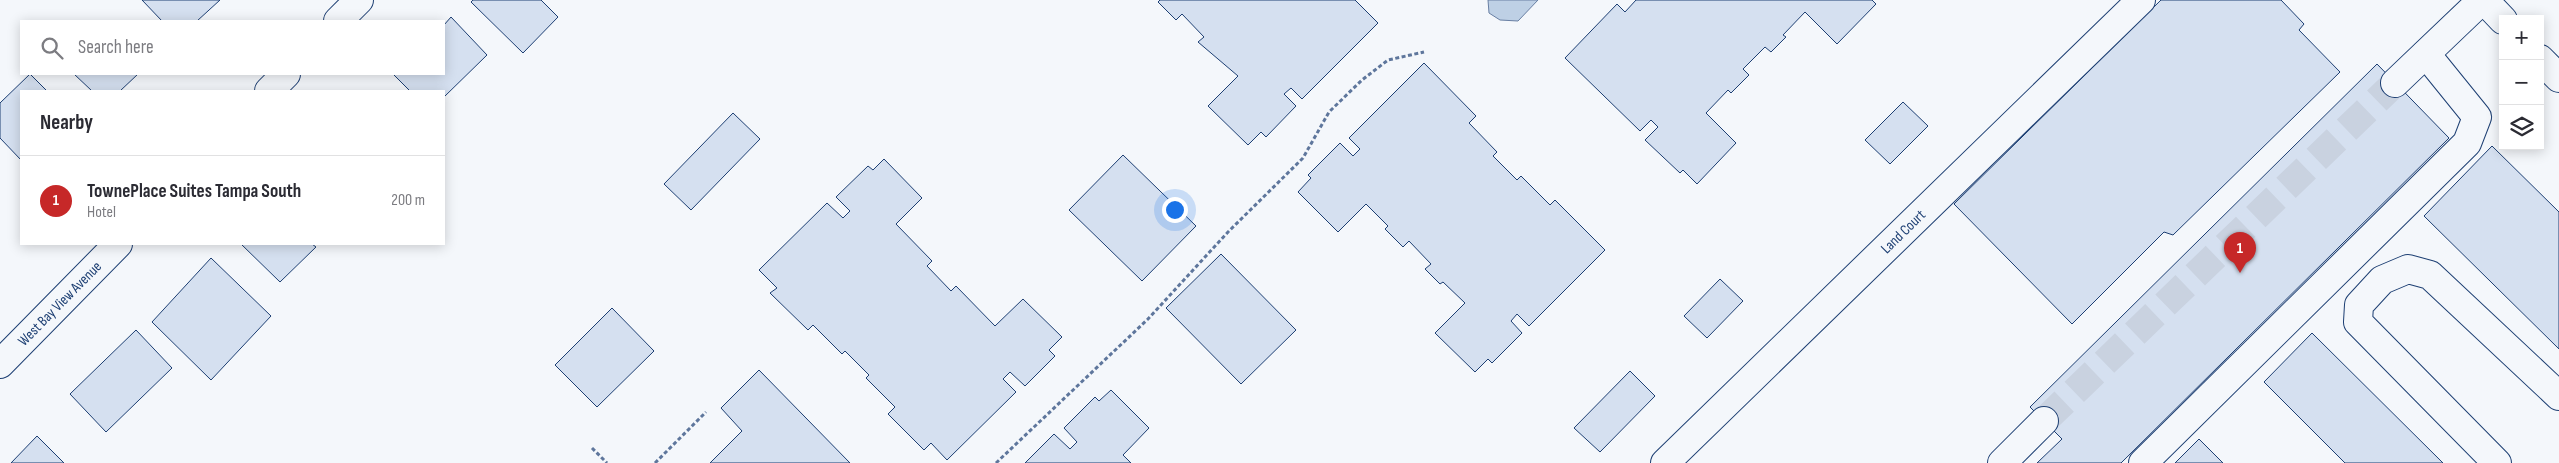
<!DOCTYPE html>
<html lang="en">
<head>
<meta charset="utf-8">
<style>
  body { margin:0; font-family:"Sofia Sans Condensed",sans-serif; background:#f2f2f3; color:#2b2b33 }
  .controls { position:absolute; right:15px; top:15px; display:grid; overflow:hidden; border-radius:0px; box-shadow:0 2px 12px #0003 }
  .controls button { width:45px; height:45px; display:grid; place-items:center; padding:0; border:0; border-bottom:1px solid #e1e1e2; background:#fff; color:#2b2b33; font:25px sans-serif }
  .you { position:absolute; left:1174px; top:209px; width:18px; height:18px; margin:-12px; border:4px solid #fff; border-radius:50%; background:#1a73e8; box-shadow:0 0 0 8px #1a73e833 }
  .badge { display:grid; place-items:center; width:32px; height:32px; border-radius:50%; background:#c62828; color:#fff; font-size:16px; font-weight:700 }
  .pin { position:absolute; translate:-50% -41px; filter:drop-shadow(0 1px 2px #0008) }
  .pin::after { content:''; position:absolute; top:26px; width:18px; height:15px; background:inherit; clip-path:polygon(0 0,100% 0,50% 100%) }
  .list { margin:0; padding:0; list-style:none }
  h2 { display:flex; justify-content:space-between; align-items:center; height:65px; margin:0; padding:0 20px; font-size:21px }
  h2 small { font-size:16px; font-weight:400; color:#7c7c81 }
  .list li { display:grid; grid-template-columns:32px 1fr auto; gap:15px; align-items:center; box-sizing:border-box; height:90px; padding:0 20px; border-top:1px solid #e1e1e2 }
  .list b { display:block; font-size:19px; white-space:nowrap }
  .list p { margin:0; font-size:16px; white-space:nowrap; color:#7c7c81 }
  .list em { font-size:16px; font-style:normal; color:#7c7c81 }
  .icon { flex:none; width:28px; height:28px; fill:none; stroke:currentColor; stroke-width:2; stroke-linecap:round; stroke-linejoin:round }
  .map { position:relative; flex:none; width:2559px; height:463px; overflow:hidden }
  .search { position:absolute; background:#fff; box-shadow:0 2px 12px #0003; left:20px; top:20px; width:425px; height:55px; display:flex; align-items:center; gap:12px; box-sizing:border-box; padding:0 18px; border-radius:0px; color:#7c7c81; font-size:19px }
  .panel { position:absolute; background:#fff; box-shadow:0 2px 12px #0003; left:20px; top:90px; width:425px; height:155px; border-radius:0px }
  .map>svg:first-child { display:block }
  .water { fill:#bed0e5; stroke:#687fa3 }
  .building { fill:#d5e0f0; stroke:#1d3f73 }
  .lines { fill:none; stroke-linecap:round; stroke-linejoin:round }
  .minor-tunnel { stroke:#c9d2e0; stroke-width:28; stroke-dasharray:28 14; stroke-linecap:butt }
  .minor-casing { stroke:#1d3f73; stroke-width:30 }
  .major-casing { stroke:#1d3f73; stroke-width:30 }
  .path { stroke:#5e769c; stroke-width:3; stroke-dasharray:4 2.5; stroke-linecap:butt }
  .minor { stroke:#f4f7fb; stroke-width:28 }
  .major { stroke:#f4f7fb; stroke-width:28 }
  .labels { text-anchor:middle; dominant-baseline:central; stroke-width:4; stroke-linejoin:round; paint-order:stroke }
  .street-label { font-size:15px; fill:#1d3f73; stroke:#f4f7fb }
</style>
</head>
<body>
<div class="map">
<svg width="2559" height="463" viewBox="0 0 2559 463">
  <rect width="100%" height="100%" fill="#f4f7fb"/>
  <path class="water" d="M 1488,0 L 1538,0 L 1518,21 L 1500,20 L 1489,13 Z"/>
  <path class="building" d="M 142,0 L 220,0 L 197,21 L 162,21 Z
    M 473,0 L 541,0 L 558,17 L 523,53 L 471,2 Z
    M 1160,0 L 1355,0 L 1378,23 L 1302,99 L 1291,88 L 1284,94 L 1296,106 L 1266,137 L 1261,132 L 1248,145 L 1208,106 L 1238,76 L 1198,42 L 1204,37 L 1182,14 L 1176,20 L 1158,2 Z
    M 1636,0 L 1872,0 L 1876,4 L 1837,44 L 1805,12 L 1783,35 L 1786,37 L 1771,52 L 1765,47 L 1743,69 L 1749,75 L 1731,93 L 1728,90 L 1706,113 L 1736,143 L 1697,184 L 1683,170 L 1680,173 L 1645,140 L 1658,127 L 1651,120 L 1640,131 L 1565,58 L 1617,4 L 1625,12 Z
    M 2161,0 L 2281,0 L 2304,24 L 2299,30 L 2340,72 L 2173,235 L 2164,232 L 2072,324 L 1954,204 Z
    M 451,17 L 487,55 L 444,97 L 444,91 L 410,91 L 393,74 L 444,74 L 444,25 Z
    M 1424,63 L 1476,116 L 1469,123 L 1497,152 L 1493,156 L 1517,180 L 1521,176 L 1550,205 L 1555,200 L 1605,250 L 1529,326 L 1517,314 L 1511,321 L 1522,333 L 1492,363 L 1488,359 L 1475,372 L 1435,333 L 1465,303 L 1443,282 L 1440,284 L 1425,269 L 1431,264 L 1409,241 L 1403,247 L 1385,229 L 1388,226 L 1366,204 L 1338,232 L 1298,192 L 1311,178 L 1308,175 L 1340,143 L 1353,156 L 1360,149 L 1349,138 Z
    M 2377,64 L 2449,138 L 2121,463 L 2037,463 L 2062,439 L 2030,407 Z
    M 30,74 L 47,91 L 21,91 L 21,160 L 0,138 L 0,103 Z
    M 74,74 L 138,74 L 120,91 L 92,91 Z
    M 1903,102 L 1928,126 L 1890,164 L 1865,140 Z
    M 733,113 L 760,139 L 691,210 L 664,184 Z
    M 2492,146 L 2559,212 L 2559,349 L 2424,216 Z
    M 1123,155 L 1196,226 L 1142,281 L 1069,210 Z
    M 884,159 L 922,198 L 896,224 L 932,261 L 927,266 L 951,291 L 956,286 L 995,326 L 1023,299 L 1062,337 L 1049,350 L 1055,356 L 1025,386 L 1010,372 L 1003,379 L 1016,392 L 947,460 L 931,443 L 924,450 L 888,414 L 895,407 L 866,378 L 869,375 L 845,351 L 842,354 L 813,325 L 808,330 L 770,293 L 777,288 L 759,270 L 827,203 L 843,218 L 850,211 L 836,197 L 868,166 L 873,170 Z
    M 241,244 L 312,244 L 316,247 L 280,282 Z
    M 1221,254 L 1296,330 L 1241,384 L 1166,308 Z
    M 211,258 L 271,316 L 211,380 L 152,322 Z
    M 1720,279 L 1743,301 L 1707,338 L 1684,316 Z
    M 612,308 L 654,351 L 597,407 L 555,365 Z
    M 136,330 L 172,368 L 106,432 L 70,394 Z
    M 2312,333 L 2443,463 L 2345,463 L 2264,382 Z
    M 759,370 L 850,463 L 710,463 L 742,431 L 721,408 Z
    M 1630,371 L 1655,396 L 1600,452 L 1574,428 Z
    M 1111,390 L 1149,428 L 1123,455 L 1131,463 L 1025,463 L 1054,434 L 1070,449 L 1077,442 L 1064,428 L 1095,397 L 1099,401 Z
    M 37,436 L 64,463 L 11,463 Z
    M 2199,439 L 2223,463 L 2175,463 Z"/>
  <g class="lines">
    <path class="minor-tunnel" d="M 2044,421 L 2395,83"/>
    <defs>
      <g id="minor">
        <path d="M 338,21 L 359,0"/>
        <path d="M 2395,83 L 2482,0"/>
        <path d="M 269,91 L 286,74"/>
        <path id="s1" d="M 0,364 L 118,244"/>
        <path id="s2" d="M 1665,463 L 2141,0"/>
        <path d="M 2002,463 L 2044,421"/>
        <path d="M 2143,463 L 2467,143 L 2477,117 L 2426,54"/>
        <path d="M 2497,463 L 2358,322 L 2359,305 L 2382,280 L 2408,269 L 2430,275 L 2559,396"/>
      </g>
      <path id="major" d="M 2484,0 L 2503,20
        M 2540,59 L 2559,78"/>
    </defs>
    <use href="#minor" class="minor-casing"/>
    <use href="#major" class="major-casing"/>
    <path class="path" d="M 592,448 L 607,463
      M 655,463 L 706,412
      M 996,463 L 1148,319 L 1228,232 L 1303,158 L 1329,112 L 1362,80 L 1388,60 L 1424,52"/>
    <use href="#minor" class="minor"/>
    <use href="#major" class="major"/>
  </g>
  <g class="labels">
    <g class="street-label">
      <text stroke="none"><textPath href="#s2" startOffset="332">Land Court</textPath></text>
      <text stroke="none"><textPath href="#s1" startOffset="85">West Bay View Avenue</textPath></text>
    </g>
  </g>
</svg>
<div class="controls">
<button>+</button>
<button>−</button>
<button><svg class="icon" aria-label="layers" viewBox="0 0 24 24"><path d="M12 4l9 5-9 5-9-5zM3 14l9 5 9-5"/></svg></button>
</div>
<div class="you"></div>
<div class="pin badge" style="left:2240px;top:273px">1</div>
<div class="search"><svg class="icon" aria-label="search" viewBox="0 0 24 24"><circle cx="10" cy="10" r="6"/><path d="M15 15l6 6"/></svg>Search here</div>
<section class="panel">
<h2>Nearby<small></small></h2>
<ul class="list">
<li><span class="badge">1</span><div><b>TownePlace Suites Tampa South</b><p>Hotel</p></div><em>200 m</em></li>
</ul>
</section>
</div>
</body>
</html>
